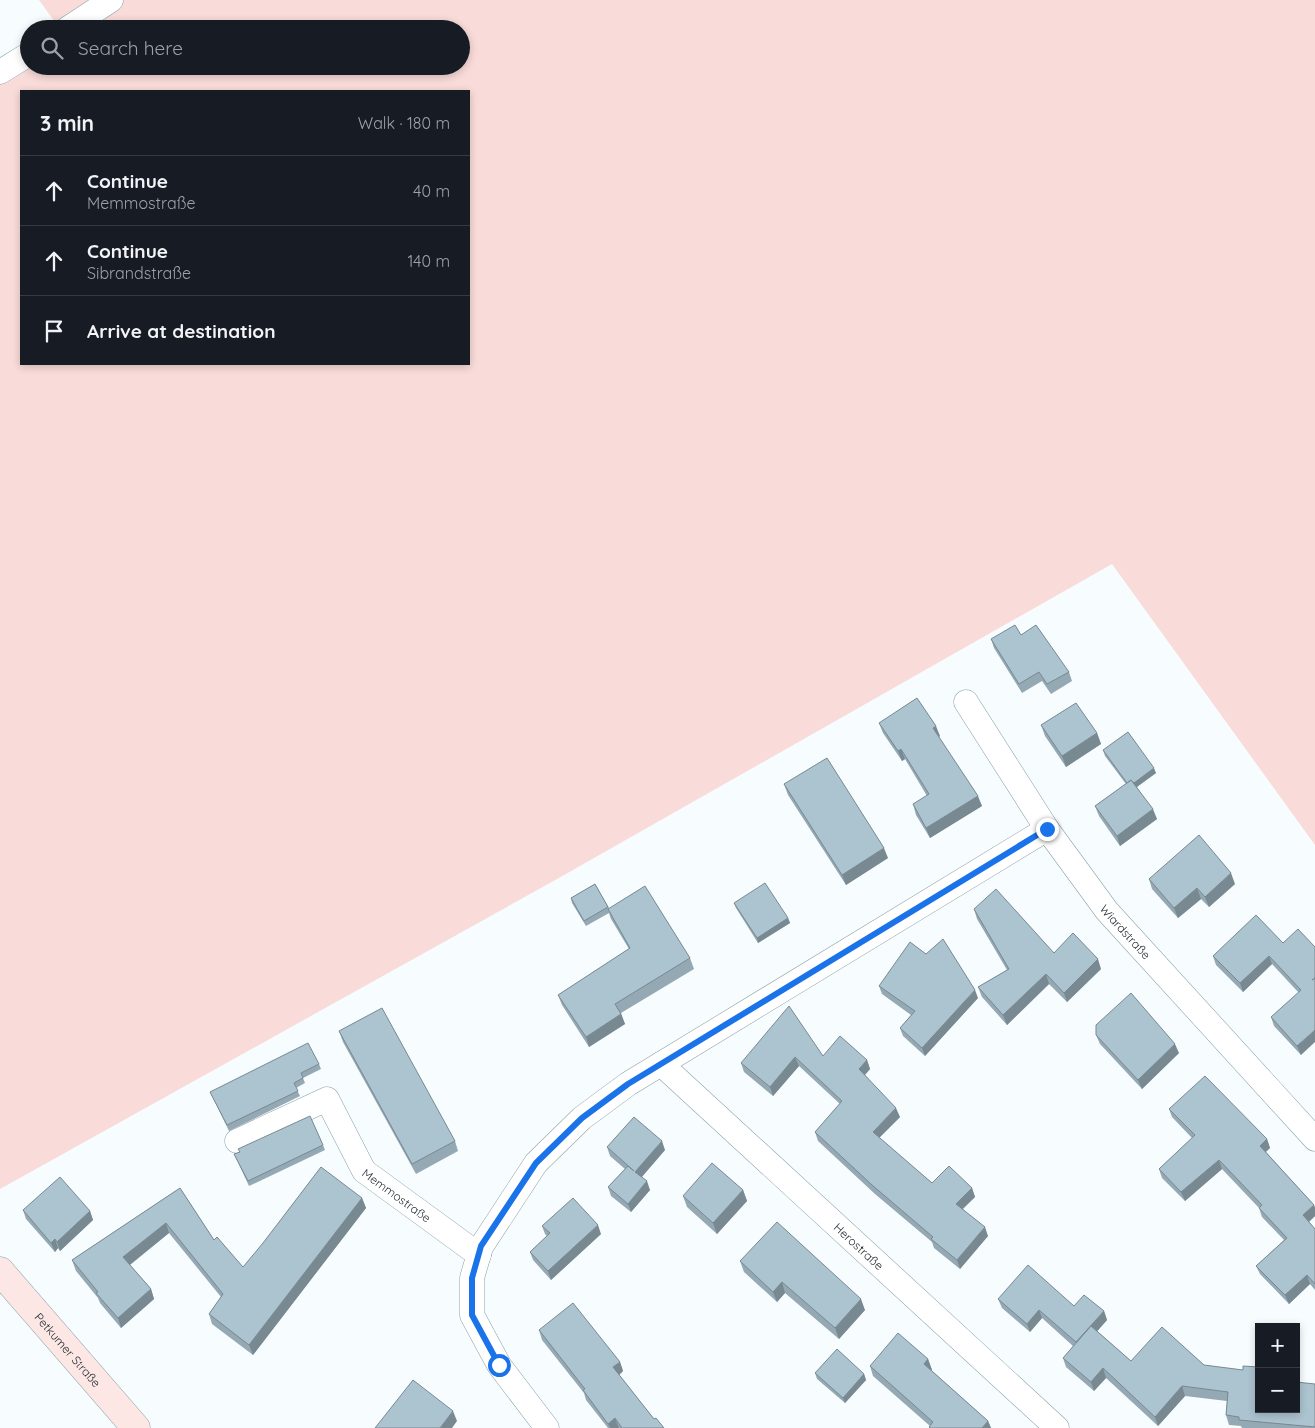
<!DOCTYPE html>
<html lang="en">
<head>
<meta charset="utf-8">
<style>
  body { margin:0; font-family:Quicksand,sans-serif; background:#242831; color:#f1f3f6 }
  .controls { position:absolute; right:15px; bottom:15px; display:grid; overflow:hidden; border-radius:0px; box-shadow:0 2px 8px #0003 }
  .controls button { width:45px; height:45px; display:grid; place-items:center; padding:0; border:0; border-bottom:1px solid #363941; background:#171b24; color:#f1f3f6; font:25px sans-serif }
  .stop { position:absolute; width:15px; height:15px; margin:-11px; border:4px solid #1a73e8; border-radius:50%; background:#fff }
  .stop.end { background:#1a73e8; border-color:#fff; box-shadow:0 1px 5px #0008 }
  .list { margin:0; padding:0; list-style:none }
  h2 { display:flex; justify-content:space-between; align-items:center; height:65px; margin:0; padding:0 20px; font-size:21px }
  h2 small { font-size:16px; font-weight:400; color:#9ea1a6 }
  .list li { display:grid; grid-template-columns:32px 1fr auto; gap:15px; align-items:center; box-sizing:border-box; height:70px; padding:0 20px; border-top:1px solid #363941 }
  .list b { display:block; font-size:19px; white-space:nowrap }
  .list p { margin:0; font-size:16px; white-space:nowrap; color:#9ea1a6 }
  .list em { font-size:16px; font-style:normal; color:#9ea1a6 }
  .icon { flex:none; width:28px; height:28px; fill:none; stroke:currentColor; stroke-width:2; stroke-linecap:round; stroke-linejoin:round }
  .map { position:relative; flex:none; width:1315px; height:1428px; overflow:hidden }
  .search { position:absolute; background:#171b24; box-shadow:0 2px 8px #0003; left:20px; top:20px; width:450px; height:55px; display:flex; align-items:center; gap:12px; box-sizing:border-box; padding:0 18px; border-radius:28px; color:#9ea1a6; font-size:19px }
  .panel { position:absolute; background:#171b24; box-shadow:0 2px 8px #0003; left:20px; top:90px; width:450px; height:275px; border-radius:0px }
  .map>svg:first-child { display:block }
  .green { fill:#f9dbd9; fill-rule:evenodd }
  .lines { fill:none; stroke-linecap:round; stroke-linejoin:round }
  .minor-casing { stroke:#88a0ab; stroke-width:25 }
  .secondary-casing { stroke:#88a0ab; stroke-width:29 }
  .minor { stroke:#fff; stroke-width:24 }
  .secondary { stroke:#fde7e5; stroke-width:28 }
  .wall { fill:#94a9b3 }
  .shaded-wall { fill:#788992 }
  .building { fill:#acc4d0; stroke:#788992 }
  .route { stroke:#1a73e8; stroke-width:6 }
  .labels { text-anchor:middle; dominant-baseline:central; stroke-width:4; stroke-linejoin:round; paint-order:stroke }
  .street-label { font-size:12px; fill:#242d32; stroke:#fff }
</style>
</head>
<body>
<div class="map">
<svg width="1315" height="1428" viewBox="0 0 1315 1428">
  <rect width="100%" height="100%" fill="#f7fcff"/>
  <path class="green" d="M 39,0 L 1315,0 L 1315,845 L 1112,564 L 557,879 L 0,1189 L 0,72 L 29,66 L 461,66 L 461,29 L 60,29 ZM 21,91 L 469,91 L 469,364 L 21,364 Z"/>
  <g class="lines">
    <defs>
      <g id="minor">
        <path d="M 67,29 L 111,0"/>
        <path d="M 0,72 L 29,54"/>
        <path id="s1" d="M 966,702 L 1047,829 L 1107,911 L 1315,1139"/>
        <path id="s2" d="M 661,1064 L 1057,1428"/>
        <path id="s3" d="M 237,1141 L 327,1099 L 364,1171 L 479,1255"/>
        <path d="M 547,1428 L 499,1365 L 472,1315 L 472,1278 L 481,1247 L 536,1163 L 582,1118 L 628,1084 L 1047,829"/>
      </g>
      <g id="secondary">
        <path id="s4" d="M 0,1271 L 136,1428"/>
      </g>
    </defs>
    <use href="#minor" class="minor-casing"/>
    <use href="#secondary" class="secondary-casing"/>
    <use href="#minor" class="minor"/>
    <use href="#secondary" class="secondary"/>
  </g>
  <path class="wall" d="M 1021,635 L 1069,672 L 1072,681 L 1051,694 L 1042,681 L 1022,693 L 994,648 L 991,639 Z
    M 879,723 L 940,736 L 939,737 L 982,806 L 930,838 L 916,815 L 913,804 L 927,796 L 905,759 L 902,761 L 883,733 Z
    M 1041,725 L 1097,733 L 1101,744 L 1066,767 L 1045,736 Z
    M 1103,750 L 1156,773 L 1137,787 L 1157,819 L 1120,846 L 1099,816 L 1095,806 L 1126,784 L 1105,756 Z
    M 784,784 L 888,858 L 846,885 L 788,795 Z
    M 1149,879 L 1235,884 L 1209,907 L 1201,899 L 1178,918 L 1152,889 Z
    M 595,884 L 609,908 L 690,958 L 694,969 L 621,1013 L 625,1024 L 589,1047 L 562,1005 L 558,995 L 629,949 L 611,919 L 609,913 L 586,926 L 572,903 L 571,898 Z
    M 734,903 L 788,918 L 790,923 L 758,943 L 736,908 Z
    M 974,909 L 1054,953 L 1101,969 L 1067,1002 L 1049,984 L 1007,1025 L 982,997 L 978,987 L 1007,970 L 977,919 Z
    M 1283,943 L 1315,947 L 1301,1055 L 1274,1026 L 1271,1017 L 1299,993 L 1272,964 L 1243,992 L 1216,965 L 1213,956 Z
    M 879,986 L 978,998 L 925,1056 L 903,1036 L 900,1028 L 911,1015 L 882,994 Z
    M 339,1031 L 455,1141 L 458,1151 L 416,1174 L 343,1042 Z
    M 1096,1035 L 1179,1053 L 1142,1089 L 1100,1044 Z
    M 823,1056 L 867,1060 L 870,1069 L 865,1075 L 900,1117 L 879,1138 L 932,1183 L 972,1188 L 975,1197 L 963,1209 L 988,1236 L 960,1269 L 934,1248 L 932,1242 L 875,1194 L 818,1141 L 815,1132 L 840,1104 L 799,1066 L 773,1096 L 744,1072 L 741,1063 Z
    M 319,1064 L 321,1069 L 303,1078 L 305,1083 L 296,1088 L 300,1096 L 229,1131 L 210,1092 Z
    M 1169,1109 L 1267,1139 L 1270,1148 L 1266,1152 L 1314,1205 L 1315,1208 L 1315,1216 L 1309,1222 L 1315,1229 L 1315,1290 L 1310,1284 L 1289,1304 L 1260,1274 L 1256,1266 L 1284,1240 L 1262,1217 L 1259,1208 L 1222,1169 L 1185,1201 L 1162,1178 L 1159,1169 L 1192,1138 L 1172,1117 Z
    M 323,1145 L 325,1150 L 249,1186 L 234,1154 Z
    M 607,1147 L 665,1150 L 642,1177 L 650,1190 L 631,1212 L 611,1196 L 608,1187 L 625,1169 L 610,1156 Z
    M 180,1188 L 214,1240 L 243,1267 L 362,1198 L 366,1208 L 253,1355 L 212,1324 L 209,1314 L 221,1297 L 169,1233 L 130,1265 L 151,1289 L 154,1299 L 121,1328 L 100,1303 L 98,1298 L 76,1271 L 72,1260 Z
    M 743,1190 L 747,1201 L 717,1234 L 687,1207 L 683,1196 Z
    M 23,1210 L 90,1211 L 93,1220 L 60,1251 L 58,1248 L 55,1252 L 26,1219 Z
    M 542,1226 L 601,1234 L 551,1280 L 533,1260 L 530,1252 L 547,1236 L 545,1234 Z
    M 740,1261 L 865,1310 L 839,1339 L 785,1293 L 777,1302 L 744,1272 Z
    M 998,1299 L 1104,1311 L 1107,1320 L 1097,1331 L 1131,1361 L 1204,1365 L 1259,1409 L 1315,1384 L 1315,1428 L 1242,1428 L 1241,1426 L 1229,1425 L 1226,1415 L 1227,1401 L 1185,1396 L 1158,1426 L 1106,1378 L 1094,1391 L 1066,1367 L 1063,1358 L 1073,1346 L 1042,1318 L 1030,1332 L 1002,1308 Z
    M 539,1330 L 620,1362 L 623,1371 L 619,1375 L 654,1419 L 664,1428 L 608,1428 L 586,1400 L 584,1393 L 542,1340 Z
    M 928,1359 L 932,1370 L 931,1370 L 988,1421 L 991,1428 L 930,1428 L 930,1426 L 873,1376 L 870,1366 Z
    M 815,1373 L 864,1374 L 866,1380 L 845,1403 L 817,1379 Z"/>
  <path class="shaded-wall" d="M 936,726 L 940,736 L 937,738 L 933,728 Z
    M 1097,733 L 1101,744 L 1066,767 L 1062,756 Z
    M 901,749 L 905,759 L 902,761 L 898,751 Z
    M 1154,768 L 1156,773 L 1131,791 L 1129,786 Z
    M 978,796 L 982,806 L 930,838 L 926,828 Z
    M 1153,809 L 1157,819 L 1120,846 L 1117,836 Z
    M 884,848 L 888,858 L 846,885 L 842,875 Z
    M 1231,873 L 1235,884 L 1209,907 L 1205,897 Z
    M 1197,888 L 1201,899 L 1178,918 L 1174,908 Z
    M 788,918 L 790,923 L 758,943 L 757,938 Z
    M 1269,956 L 1272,964 L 1243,992 L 1240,983 Z
    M 1098,959 L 1101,969 L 1067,1002 L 1064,993 Z
    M 1046,974 L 1049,984 L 1007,1025 L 1003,1015 Z
    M 975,990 L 978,998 L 925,1056 L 922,1048 Z
    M 621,1014 L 625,1024 L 589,1047 L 586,1037 Z
    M 1315,1030 L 1315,1042 L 1301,1055 L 1297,1046 Z
    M 1175,1044 L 1179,1053 L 1142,1089 L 1138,1080 Z
    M 795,1057 L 799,1066 L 773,1096 L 770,1087 Z
    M 867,1060 L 870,1069 L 862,1078 L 859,1069 Z
    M 896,1108 L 900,1117 L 876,1141 L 873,1132 Z
    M 1267,1139 L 1270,1148 L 1263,1154 L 1260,1146 Z
    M 662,1141 L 665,1150 L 638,1181 L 635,1172 Z
    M 1219,1160 L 1222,1169 L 1185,1201 L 1181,1192 Z
    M 647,1181 L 650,1190 L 631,1212 L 628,1204 Z
    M 972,1188 L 975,1197 L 959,1212 L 956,1204 Z
    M 743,1190 L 747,1201 L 717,1234 L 713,1223 Z
    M 362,1198 L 366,1208 L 253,1355 L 249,1345 Z
    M 1314,1205 L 1315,1208 L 1315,1216 L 1306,1224 L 1303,1215 Z
    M 90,1211 L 93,1220 L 60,1251 L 57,1242 Z
    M 166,1223 L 169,1233 L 127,1267 L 123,1257 Z
    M 598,1225 L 601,1234 L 551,1280 L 548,1271 Z
    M 985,1227 L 988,1236 L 960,1269 L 957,1260 Z
    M 55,1239 L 58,1248 L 55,1252 L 51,1243 Z
    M 1307,1275 L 1310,1284 L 1289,1304 L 1285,1295 Z
    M 782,1282 L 785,1293 L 777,1302 L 773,1292 Z
    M 151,1289 L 154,1299 L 121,1328 L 118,1318 Z
    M 861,1299 L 865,1310 L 839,1339 L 835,1328 Z
    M 1039,1310 L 1042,1318 L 1030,1332 L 1027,1324 Z
    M 1104,1311 L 1107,1320 L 1080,1351 L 1076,1342 Z
    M 928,1359 L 932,1370 L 928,1374 L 924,1364 Z
    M 620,1362 L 623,1371 L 617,1377 L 613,1367 Z
    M 1103,1368 L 1106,1378 L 1094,1391 L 1091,1382 Z
    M 864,1374 L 866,1380 L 845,1403 L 843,1398 Z
    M 1182,1386 L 1185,1396 L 1158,1426 L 1155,1417 Z
    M 453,1411 L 457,1421 L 452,1428 L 440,1428 Z
    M 615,1418 L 619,1428 L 610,1428 L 608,1424 Z
    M 988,1421 L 991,1428 L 982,1428 Z"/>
  <path class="building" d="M 1015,625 L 1021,635 L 1036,625 L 1069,672 L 1047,684 L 1039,672 L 1019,684 L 991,639 Z
    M 917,698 L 936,726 L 933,728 L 978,796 L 926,828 L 913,804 L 929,794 L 901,749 L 898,751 L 879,723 Z
    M 1076,703 L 1097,733 L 1062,756 L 1041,725 Z
    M 1128,732 L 1154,768 L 1134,783 L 1131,780 L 1127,783 L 1103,750 Z
    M 827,758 L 884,848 L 842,875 L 784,784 Z
    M 1131,780 L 1153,809 L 1117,836 L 1095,806 Z
    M 1199,835 L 1231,873 L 1205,897 L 1197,888 L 1174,908 L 1149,879 Z
    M 765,883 L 788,918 L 757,938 L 734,903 Z
    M 595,884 L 608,907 L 584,921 L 571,898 Z
    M 645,886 L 690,958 L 615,1004 L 621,1014 L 586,1037 L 558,995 L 630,948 L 608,909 Z
    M 996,889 L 1054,953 L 1073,933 L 1098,959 L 1064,993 L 1046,974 L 1003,1015 L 978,987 L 1009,969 L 974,909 Z
    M 1256,915 L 1283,943 L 1298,929 L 1315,947 L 1315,978 L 1312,980 L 1315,978 L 1315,1030 L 1297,1046 L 1271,1017 L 1301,990 L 1269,956 L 1240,983 L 1213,956 Z
    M 943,939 L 975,990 L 922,1048 L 900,1028 L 915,1011 L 879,986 L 910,942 L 926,954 Z
    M 1131,993 L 1175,1044 L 1138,1080 L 1096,1035 L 1096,1025 Z
    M 789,1006 L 823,1056 L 840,1036 L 867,1060 L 859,1069 L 896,1108 L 873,1132 L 932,1183 L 949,1166 L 972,1188 L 956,1204 L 985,1227 L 957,1260 L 931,1239 L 933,1237 L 872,1185 L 815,1132 L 842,1101 L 795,1057 L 770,1087 L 741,1063 Z
    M 382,1008 L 455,1141 L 412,1164 L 339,1031 Z
    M 308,1043 L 319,1064 L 301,1073 L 303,1078 L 294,1083 L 298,1091 L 227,1125 L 210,1092 Z
    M 1205,1076 L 1267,1139 L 1260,1146 L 1314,1205 L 1303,1215 L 1315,1229 L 1315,1284 L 1307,1275 L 1285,1295 L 1256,1266 L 1287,1238 L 1259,1208 L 1262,1205 L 1219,1160 L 1181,1192 L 1159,1169 L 1195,1135 L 1169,1109 Z
    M 310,1116 L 323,1145 L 248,1181 L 234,1154 L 240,1152 L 238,1149 Z
    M 634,1117 L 662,1141 L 635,1172 L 647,1181 L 628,1204 L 608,1187 L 628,1166 L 634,1171 L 607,1147 Z
    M 712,1163 L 743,1190 L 713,1223 L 683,1196 Z
    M 321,1167 L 362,1198 L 249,1345 L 209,1314 L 223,1294 L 166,1223 L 123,1257 L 151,1289 L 118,1318 L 96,1293 L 98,1292 L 72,1260 L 180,1188 L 214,1240 L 217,1237 L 243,1267 L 263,1243 Z
    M 60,1177 L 90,1211 L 57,1242 L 55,1239 L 51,1243 L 23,1210 Z
    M 573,1198 L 598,1225 L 548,1271 L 530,1252 L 550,1233 L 542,1226 Z
    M 777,1222 L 861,1299 L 835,1328 L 782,1282 L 773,1292 L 740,1261 Z
    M 1028,1265 L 1074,1306 L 1084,1295 L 1104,1311 L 1076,1342 L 1039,1310 L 1027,1324 L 998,1299 Z
    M 573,1303 L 620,1362 L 613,1367 L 654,1419 L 656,1418 L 664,1428 L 622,1428 L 615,1418 L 608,1424 L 583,1390 L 585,1389 L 539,1330 Z
    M 1091,1326 L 1131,1361 L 1162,1327 L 1204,1365 L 1243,1370 L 1243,1366 L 1259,1367 L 1259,1409 L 1296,1409 L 1296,1382 L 1315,1384 L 1315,1427 L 1239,1420 L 1239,1417 L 1226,1415 L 1228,1392 L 1182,1386 L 1155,1417 L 1103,1368 L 1091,1382 L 1063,1358 Z
    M 898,1333 L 928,1359 L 924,1364 L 988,1421 L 982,1428 L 931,1428 L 929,1427 L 933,1422 L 870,1366 Z
    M 837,1349 L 864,1374 L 843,1398 L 815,1373 Z
    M 413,1380 L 453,1411 L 440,1428 L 375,1428 Z"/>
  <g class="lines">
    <path class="route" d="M 499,1365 L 472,1315 L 472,1278 L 481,1246 L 536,1163 L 582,1118 L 628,1084 L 1047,829"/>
  </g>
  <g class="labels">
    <g class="street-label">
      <text stroke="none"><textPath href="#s1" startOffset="280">Wiardstraße</textPath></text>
      <text stroke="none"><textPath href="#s3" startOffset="221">Memmostraße</textPath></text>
      <text stroke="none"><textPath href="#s2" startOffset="269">Herostraße</textPath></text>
      <text stroke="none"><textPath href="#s4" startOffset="104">Petkumer Straße</textPath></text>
    </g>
  </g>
</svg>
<div class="controls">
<button>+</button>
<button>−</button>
</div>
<div class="stop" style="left:499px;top:1365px"></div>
<div class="stop end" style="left:1047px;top:829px"></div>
<div class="search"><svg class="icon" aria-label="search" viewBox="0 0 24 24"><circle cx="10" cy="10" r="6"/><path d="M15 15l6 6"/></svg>Search here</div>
<section class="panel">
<h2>3 min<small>Walk · 180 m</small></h2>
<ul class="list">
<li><svg class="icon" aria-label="ahead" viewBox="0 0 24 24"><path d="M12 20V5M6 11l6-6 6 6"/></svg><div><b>Continue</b><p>Memmostraße</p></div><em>40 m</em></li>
<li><svg class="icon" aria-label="ahead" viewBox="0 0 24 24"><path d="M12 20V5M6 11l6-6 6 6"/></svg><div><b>Continue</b><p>Sibrandstraße</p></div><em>140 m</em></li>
<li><svg class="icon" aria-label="arrive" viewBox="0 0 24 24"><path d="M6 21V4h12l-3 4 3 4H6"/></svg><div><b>Arrive at destination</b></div></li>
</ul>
</section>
</div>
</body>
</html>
